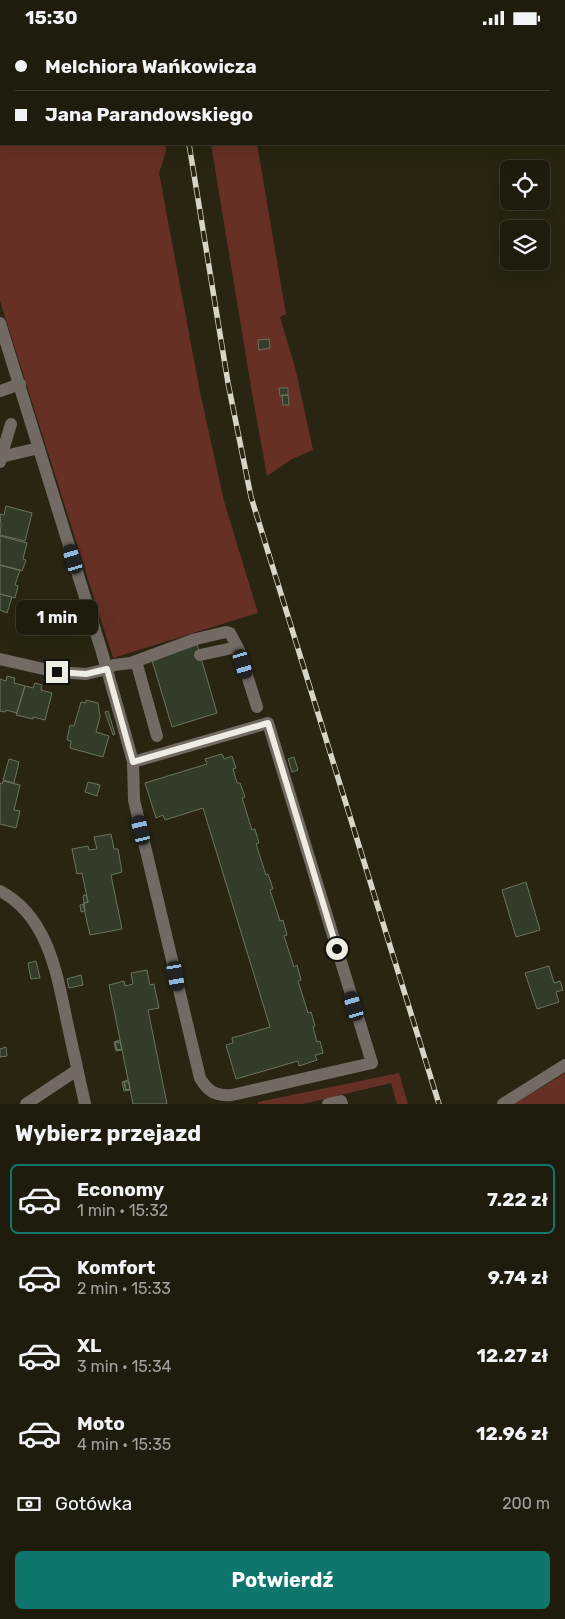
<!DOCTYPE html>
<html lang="pl">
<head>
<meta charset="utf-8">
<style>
  body { margin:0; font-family:Rubik,sans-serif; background:#2c291c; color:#f1f3f6; height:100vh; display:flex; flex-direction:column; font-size:19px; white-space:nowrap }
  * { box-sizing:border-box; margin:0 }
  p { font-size:16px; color:#a1a19e }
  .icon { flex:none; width:28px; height:28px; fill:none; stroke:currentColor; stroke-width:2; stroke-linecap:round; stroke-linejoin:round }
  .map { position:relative; height:1069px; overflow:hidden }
  .sheet { display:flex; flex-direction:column; background:#1f1c0e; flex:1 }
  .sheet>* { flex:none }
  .hud { position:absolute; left:0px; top:0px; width:565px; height:110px; box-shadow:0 5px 20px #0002,0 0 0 1px #3c3a2e; display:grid; align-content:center; height:110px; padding:0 15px; background:#1f1c0e }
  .controls { position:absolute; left:500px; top:125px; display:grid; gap:10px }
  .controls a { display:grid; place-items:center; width:50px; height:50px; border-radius:8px; background:#1f1c0e; box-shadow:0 5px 20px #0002,0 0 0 1px #3c3a2e; font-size:25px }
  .end { position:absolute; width:22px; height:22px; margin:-11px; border:6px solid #efede1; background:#111; box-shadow:0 0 0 2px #111 }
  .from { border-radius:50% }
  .bubble { position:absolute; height:35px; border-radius:8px; background:#1f1c0e; box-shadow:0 5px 20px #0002,0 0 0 1px #3c3a2e; font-size:16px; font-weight:700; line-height:35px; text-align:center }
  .car { position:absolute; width:15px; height:30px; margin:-15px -8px; border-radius:6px; box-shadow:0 0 4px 1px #0007; background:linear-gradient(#222 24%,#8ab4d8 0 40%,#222 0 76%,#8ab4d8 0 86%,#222 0) }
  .hud b { display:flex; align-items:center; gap:18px; height:48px; font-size:19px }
  .hud b+b { border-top:1px solid #3c3a2e }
  .hud i { width:12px; height:12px; background:#f1f3f6 }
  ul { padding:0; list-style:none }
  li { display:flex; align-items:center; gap:15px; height:70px; margin:0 10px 8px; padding:0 5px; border:2px solid transparent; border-radius:8px }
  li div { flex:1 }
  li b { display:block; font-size:19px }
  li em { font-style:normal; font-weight:700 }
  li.active { border-color:#0f766e }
  li>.icon { width:45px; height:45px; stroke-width:1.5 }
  h2 { padding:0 15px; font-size:22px; line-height:60px }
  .pay { display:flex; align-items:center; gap:12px; height:55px; padding:0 15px; font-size:19px }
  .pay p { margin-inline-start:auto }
  .primary-button { display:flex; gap:10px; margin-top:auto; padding:10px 15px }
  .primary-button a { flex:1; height:58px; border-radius:8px; background:#0f766e; color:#fff; font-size:20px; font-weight:700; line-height:58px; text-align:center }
  .status { display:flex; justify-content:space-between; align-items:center; height:35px; padding:0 25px; background:#1f1c0e; direction:ltr }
  .status svg { height:14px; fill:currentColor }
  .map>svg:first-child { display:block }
  .green { fill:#663024 }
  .building { fill:#333b29; stroke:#6b7460 }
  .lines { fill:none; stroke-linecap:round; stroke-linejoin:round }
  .minor { stroke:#726a63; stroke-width:12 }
  .rail-casing { stroke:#d7d5c8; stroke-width:5.5 }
  .rail { stroke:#292512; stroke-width:4; stroke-dasharray:11; stroke-linecap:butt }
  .route { stroke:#efede1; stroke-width:6 }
</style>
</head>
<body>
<div class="status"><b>15:30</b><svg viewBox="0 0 49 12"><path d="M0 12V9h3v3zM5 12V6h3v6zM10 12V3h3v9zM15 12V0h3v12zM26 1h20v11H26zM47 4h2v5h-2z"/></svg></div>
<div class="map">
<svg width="565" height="1069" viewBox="0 0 565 1069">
  <rect width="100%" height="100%" fill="#292512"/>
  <!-- green -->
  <path class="green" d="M0,0H145V1H1V109H165L166,116L159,138L200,357L224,466L258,578L113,623L0,266Z
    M211,109H257L286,279L280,282L295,332L313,415L292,424L267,441L252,358Z
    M399,1038L408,1069H397L391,1048L303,1069H258V1067Z
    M565,1038V1069H514Z"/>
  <!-- building -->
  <path class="building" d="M269,304L270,313L259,315L258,305Z
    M279,353H288V360L280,361Z
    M282,360H288L289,370H283Z
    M6,471L32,478L25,506L0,500L1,490L0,479L4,480Z
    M0,501L27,508L23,524L26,525L22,536L0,530Z
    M0,530L20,535L15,550L18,551L15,563L0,559Z
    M0,559L12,562L7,578L0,575Z
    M197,609L217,678L172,692L151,622Z
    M7,641L15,643L14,648L25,651L17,678L6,675L5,677L0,676V644L6,646Z
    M35,648L42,650L41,655L52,658L45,685L33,682V684L16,680L25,651L33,653Z
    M86,665L98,668L100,682L96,697L109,701L103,722L70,713L71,706L67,705L70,690L74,691L81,667L86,668Z
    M108,676L115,699L113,700L105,677Z
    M222,719L224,724L232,721L236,733L233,734L237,748H240L245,762L242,763L252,795L255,794L259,808L256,809L266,840L268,839L273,854L270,855L280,886L283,885L287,900L284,901L294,932L297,930L301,945L298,946L308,978L311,977L315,991L313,992L317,1007L320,1006L323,1018L315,1020L317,1025L299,1031L298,1026L236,1044L226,1010L233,1008L232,1003L270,992L203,773L165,785L163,780L156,783L145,748L207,729L205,724Z
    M294,722L298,735L292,737L288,724Z
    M9,724L19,727L14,748L3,745Z
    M3,746L20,750L14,775L20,776L16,793L0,789V748L2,749Z
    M88,747L100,750L97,761L85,757Z
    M111,799L114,814H118L122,837L111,840L122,894L90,900L83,869L88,867L82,838L77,839L72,814L88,811L89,815L97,814L94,802Z
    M526,847L540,895L516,902L502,855Z
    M84,860H86L88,867L84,868L83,862Z
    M84,869L85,876L81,877L80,870Z
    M36,926L40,943L31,944L28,928Z
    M549,931L554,948L560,946L563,955L556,957L559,967L537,974L525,938Z
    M147,935L150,950L154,949L159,973L148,975L167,1069H133L109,950L124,946L125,951L133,949L131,938Z
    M81,940L83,950L69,953L67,944Z
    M120,1005L115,1008L117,1015H122L116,1016L114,1007Z
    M120,1007L122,1014L117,1015L115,1008Z
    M6,1012L7,1021L0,1022V1014Z
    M128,1045L124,1047L126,1055H130L124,1056L122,1047Z
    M124,1047H129L130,1054L126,1055Z"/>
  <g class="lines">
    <!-- minor -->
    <path class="minor" d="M0,288L101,614L125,698L133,727L134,765L200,1043C208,1057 216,1061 232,1060L372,1028L268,688L133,727
      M0,356L20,349
      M1,422L11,389
      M0,427L1,422L39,413
      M200,620L237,612
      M0,624L57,637L86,639L107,634L114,630L131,628L196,604L226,597L230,598L239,615L257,672
      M136,626L157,701
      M0,856C48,881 57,939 67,987C73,1014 79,1042 85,1069
      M26,1069L77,1035
      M328,1069L341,1066L342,1069
      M503,1069L565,1030"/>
    <!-- rail casing -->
    <g class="rail-casing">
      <path id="rail" d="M171,0V1
        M189,109L228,348L251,462L439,1069"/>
    </g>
    <!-- rail -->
    <use href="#rail" class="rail"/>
  </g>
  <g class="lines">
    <!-- route -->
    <path class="route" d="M57,637L86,639L107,634L133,727L268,688L337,914"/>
  </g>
</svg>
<div class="controls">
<a><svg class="icon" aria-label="locate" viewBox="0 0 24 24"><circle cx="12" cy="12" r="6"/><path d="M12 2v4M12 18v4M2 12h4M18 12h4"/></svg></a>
<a><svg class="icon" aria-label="layers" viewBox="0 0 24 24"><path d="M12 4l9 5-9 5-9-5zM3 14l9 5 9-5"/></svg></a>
</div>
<i class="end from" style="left:337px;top:914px"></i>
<i class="end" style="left:57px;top:637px"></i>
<div class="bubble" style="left:16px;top:565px;width:82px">1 min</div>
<i class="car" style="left:73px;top:524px;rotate:343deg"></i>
<i class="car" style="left:243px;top:629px;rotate:163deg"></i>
<i class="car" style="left:141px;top:795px;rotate:347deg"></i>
<i class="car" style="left:176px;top:941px;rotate:170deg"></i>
<i class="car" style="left:354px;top:971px;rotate:343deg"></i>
<div class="hud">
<b><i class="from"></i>Melchiora Wańkowicza</b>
<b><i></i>Jana Parandowskiego</b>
</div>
</div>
<section class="sheet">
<h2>Wybierz przejazd</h2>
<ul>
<li class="active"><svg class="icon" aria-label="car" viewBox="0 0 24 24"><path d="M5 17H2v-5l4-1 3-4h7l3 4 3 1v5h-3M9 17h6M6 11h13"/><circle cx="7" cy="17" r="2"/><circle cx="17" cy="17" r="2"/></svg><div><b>Economy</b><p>1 min · 15:32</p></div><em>7.22 zł</em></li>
<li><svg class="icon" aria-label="car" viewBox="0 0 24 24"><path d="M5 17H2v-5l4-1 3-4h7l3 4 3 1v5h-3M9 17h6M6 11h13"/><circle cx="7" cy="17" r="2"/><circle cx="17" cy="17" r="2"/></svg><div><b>Komfort</b><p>2 min · 15:33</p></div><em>9.74 zł</em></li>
<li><svg class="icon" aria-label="car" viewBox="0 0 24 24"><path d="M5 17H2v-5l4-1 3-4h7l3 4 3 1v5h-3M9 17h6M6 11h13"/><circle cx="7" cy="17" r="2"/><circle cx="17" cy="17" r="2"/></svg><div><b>XL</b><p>3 min · 15:34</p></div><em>12.27 zł</em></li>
<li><svg class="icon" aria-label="car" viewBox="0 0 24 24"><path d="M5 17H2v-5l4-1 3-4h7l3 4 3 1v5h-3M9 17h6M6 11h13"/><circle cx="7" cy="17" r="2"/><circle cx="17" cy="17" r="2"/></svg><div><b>Moto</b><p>4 min · 15:35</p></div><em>12.96 zł</em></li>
</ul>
<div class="pay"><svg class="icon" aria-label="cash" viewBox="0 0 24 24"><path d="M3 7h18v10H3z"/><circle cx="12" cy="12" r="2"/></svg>Gotówka<p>200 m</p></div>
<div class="primary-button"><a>Potwierdź</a></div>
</section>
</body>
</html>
